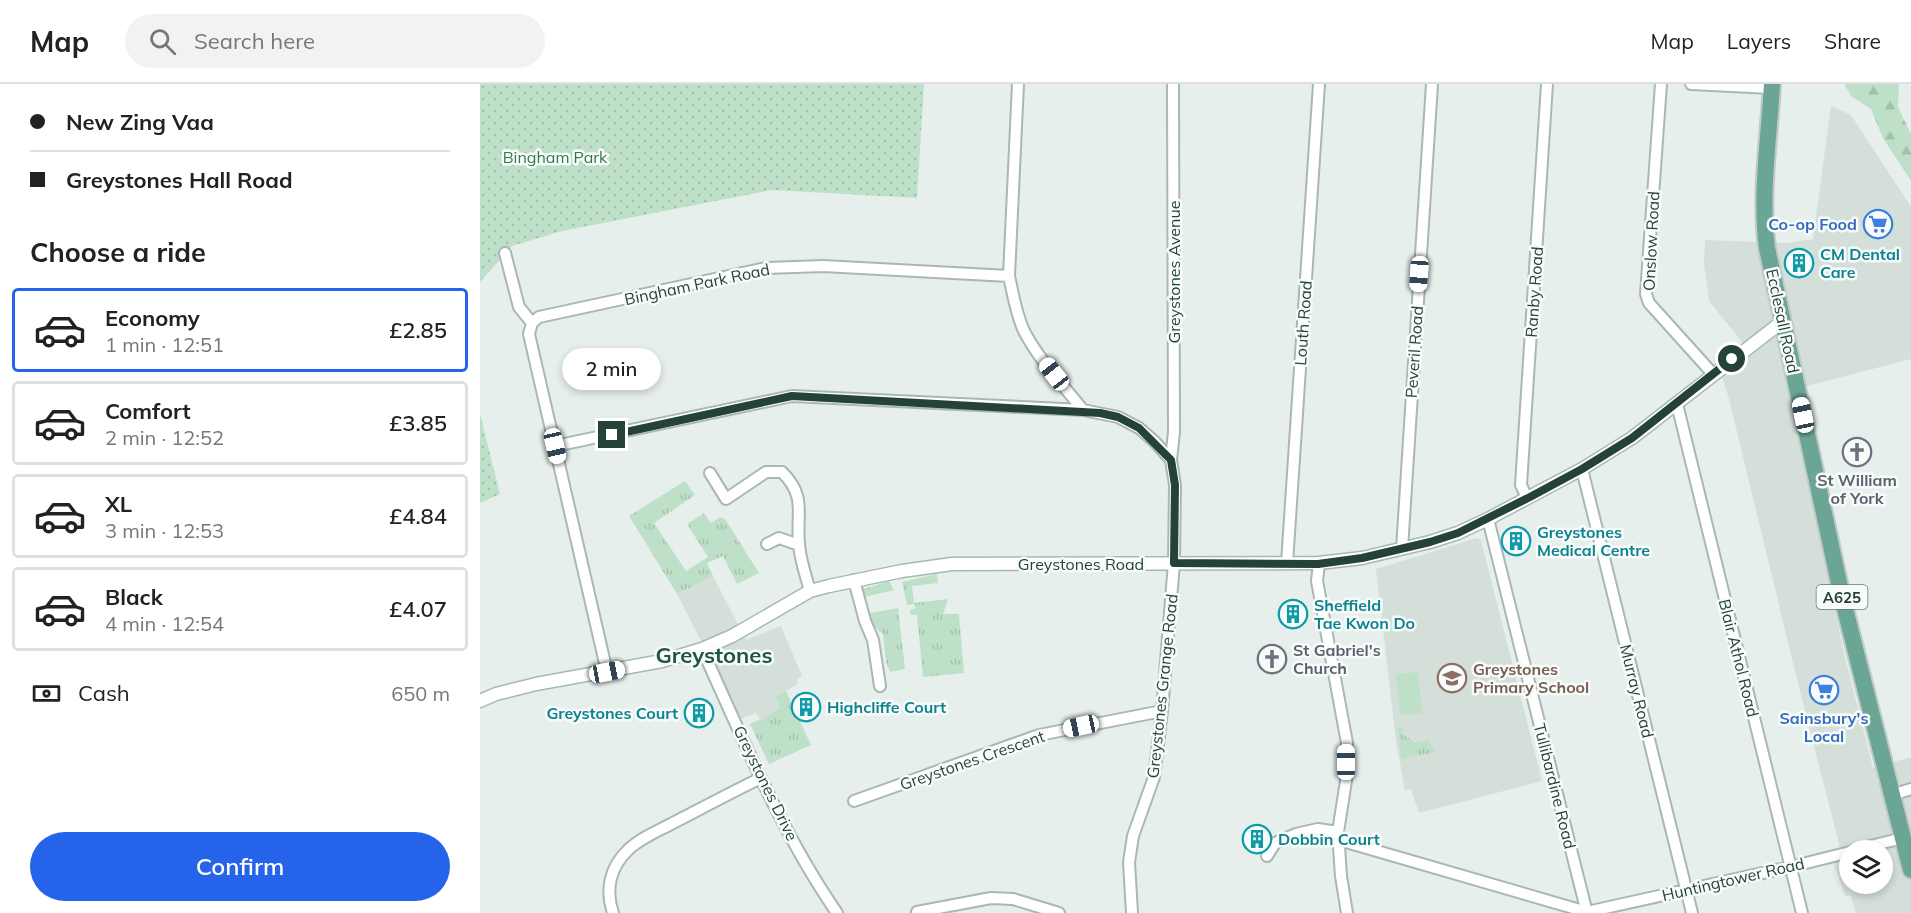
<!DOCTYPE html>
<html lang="en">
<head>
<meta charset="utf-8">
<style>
  body { margin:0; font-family:Mulish,sans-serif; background:#f2f2f2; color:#222; height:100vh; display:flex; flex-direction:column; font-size:22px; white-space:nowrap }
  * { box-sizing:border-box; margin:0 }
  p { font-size:20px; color:#767676 }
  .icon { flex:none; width:33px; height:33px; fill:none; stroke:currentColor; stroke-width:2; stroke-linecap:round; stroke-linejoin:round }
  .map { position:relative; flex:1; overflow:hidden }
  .details { display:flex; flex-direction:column; background:#fff; width:480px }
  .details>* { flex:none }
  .guide { display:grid; align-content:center; height:132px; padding:0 30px; background:#fff }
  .fabs { position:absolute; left:1359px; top:756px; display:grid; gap:12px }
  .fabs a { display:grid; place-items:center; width:54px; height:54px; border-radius:50%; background:#fff; box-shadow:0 3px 9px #0003; font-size:30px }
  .end { position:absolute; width:27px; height:27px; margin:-14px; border:8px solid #24423a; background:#fff; box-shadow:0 0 0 3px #fff }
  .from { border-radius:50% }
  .bubble { position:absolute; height:42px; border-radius:21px; background:#fff; box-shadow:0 3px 9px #0003; font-size:20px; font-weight:600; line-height:42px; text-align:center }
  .car { position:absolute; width:18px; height:36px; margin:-18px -9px; border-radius:8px; box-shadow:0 0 4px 2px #0007; background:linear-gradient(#fff 24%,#345 0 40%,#fff 0 76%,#345 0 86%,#fff 0) }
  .guide b { display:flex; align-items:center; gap:21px; height:57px; font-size:22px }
  .guide b+b { border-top:2px solid #e0e0e0 }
  .guide i { width:15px; height:15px; background:#222 }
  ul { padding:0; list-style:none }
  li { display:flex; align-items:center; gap:18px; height:84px; margin:0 12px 9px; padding:0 18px; border:3px solid #e0e0e0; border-radius:6px }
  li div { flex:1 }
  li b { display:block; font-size:22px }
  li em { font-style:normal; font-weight:600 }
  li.selected { border-color:#2563eb }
  li>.icon { width:54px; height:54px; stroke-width:1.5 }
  h2 { padding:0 30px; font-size:27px; line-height:72px }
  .pay { display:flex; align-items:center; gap:15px; height:66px; padding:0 30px; font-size:22px }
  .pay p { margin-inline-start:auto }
  .button { display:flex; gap:12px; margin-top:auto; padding:12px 30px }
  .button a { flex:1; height:69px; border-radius:36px; background:#2563eb; color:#fff; font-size:24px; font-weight:600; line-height:69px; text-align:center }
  header { display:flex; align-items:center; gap:36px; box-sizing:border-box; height:84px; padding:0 30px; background:#fff; border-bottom:2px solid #e0e0e0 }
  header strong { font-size:28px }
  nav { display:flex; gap:33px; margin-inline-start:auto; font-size:21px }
  .search { width:420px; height:54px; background:#f2f2f2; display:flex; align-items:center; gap:15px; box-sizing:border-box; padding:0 21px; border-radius:33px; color:#767676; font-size:22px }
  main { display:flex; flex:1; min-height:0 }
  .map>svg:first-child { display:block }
  .built { fill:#d4dfda; fill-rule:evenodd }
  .grass { fill:url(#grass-tufts) }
  .forest { fill:url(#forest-firs) }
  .park { fill:url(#park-dots) }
  .garden { fill:#bfe0c8 }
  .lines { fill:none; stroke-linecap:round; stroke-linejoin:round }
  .minor-casing { stroke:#a8b8b2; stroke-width:14 }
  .tertiary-casing { stroke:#a8b8b2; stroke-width:15 }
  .primary-casing { stroke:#c2cac8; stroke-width:20 }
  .minor { stroke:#fff; stroke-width:10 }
  .tertiary { stroke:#fff; stroke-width:12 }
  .primary { stroke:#6aa596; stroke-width:16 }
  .route { stroke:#24423a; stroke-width:8 }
  .labels { text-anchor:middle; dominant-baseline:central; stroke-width:5; stroke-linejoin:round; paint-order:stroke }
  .shield { fill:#f7fbf9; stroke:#637a73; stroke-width:1.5 }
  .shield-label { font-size:15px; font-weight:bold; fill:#24423a }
  .park-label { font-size:16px; fill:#2d7a4b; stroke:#f7fbf9 }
  .shop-label { font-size:16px; font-weight:bold; fill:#366cbe; stroke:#f7fbf9; text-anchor:end }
  .street-label { font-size:16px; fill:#24423a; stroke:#f7fbf9 }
  .culture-label { font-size:16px; font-weight:bold; fill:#0d838f; stroke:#f7fbf9; text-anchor:start }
  .worship-label { font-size:16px; font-weight:bold; fill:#5b616d; stroke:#f7fbf9 }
  .education-label { font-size:16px; font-weight:bold; fill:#785e54; stroke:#f7fbf9; text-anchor:start }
  .district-label { font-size:22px; font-weight:bold; fill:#1f5548; stroke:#f7fbf9 }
</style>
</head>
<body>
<header>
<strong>Map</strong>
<div class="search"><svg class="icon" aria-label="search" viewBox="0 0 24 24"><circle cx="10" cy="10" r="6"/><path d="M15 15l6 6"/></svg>Search here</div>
<nav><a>Map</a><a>Layers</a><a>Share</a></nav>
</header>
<main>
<section class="details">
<div class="guide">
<b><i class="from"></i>New Zing Vaa</b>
<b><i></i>Greystones Hall Road</b>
</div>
<h2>Choose a ride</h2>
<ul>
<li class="selected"><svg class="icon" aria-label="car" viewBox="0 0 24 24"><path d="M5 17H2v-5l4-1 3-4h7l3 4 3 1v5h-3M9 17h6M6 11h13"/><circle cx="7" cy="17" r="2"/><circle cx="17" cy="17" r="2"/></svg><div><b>Economy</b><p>1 min · 12:51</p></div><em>£2.85</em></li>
<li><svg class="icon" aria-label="car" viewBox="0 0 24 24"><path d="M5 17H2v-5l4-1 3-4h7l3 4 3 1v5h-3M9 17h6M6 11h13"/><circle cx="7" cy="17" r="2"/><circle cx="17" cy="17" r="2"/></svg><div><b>Comfort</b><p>2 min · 12:52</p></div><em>£3.85</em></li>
<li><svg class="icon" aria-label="car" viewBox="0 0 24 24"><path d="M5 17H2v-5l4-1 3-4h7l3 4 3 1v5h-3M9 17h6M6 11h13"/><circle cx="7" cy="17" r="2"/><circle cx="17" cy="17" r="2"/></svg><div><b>XL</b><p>3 min · 12:53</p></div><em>£4.84</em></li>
<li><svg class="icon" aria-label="car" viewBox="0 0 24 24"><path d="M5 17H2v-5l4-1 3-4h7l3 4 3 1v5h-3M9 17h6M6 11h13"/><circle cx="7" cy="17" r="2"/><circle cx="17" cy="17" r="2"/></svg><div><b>Black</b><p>4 min · 12:54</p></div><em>£4.07</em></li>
</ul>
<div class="pay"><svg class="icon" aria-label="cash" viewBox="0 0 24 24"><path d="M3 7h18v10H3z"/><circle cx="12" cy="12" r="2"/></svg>Cash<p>650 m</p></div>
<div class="button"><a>Confirm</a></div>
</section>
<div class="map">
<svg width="1431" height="829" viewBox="0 0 1431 829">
  <defs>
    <pattern id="grass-tufts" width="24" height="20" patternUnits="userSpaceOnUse" patternTransform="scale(1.5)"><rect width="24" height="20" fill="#bfe0c8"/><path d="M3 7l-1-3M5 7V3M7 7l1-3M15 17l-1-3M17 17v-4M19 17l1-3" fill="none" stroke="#a4c1ad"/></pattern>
    <pattern id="forest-firs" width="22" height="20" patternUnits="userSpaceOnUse" patternTransform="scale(1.5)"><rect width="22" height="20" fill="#bfe0c8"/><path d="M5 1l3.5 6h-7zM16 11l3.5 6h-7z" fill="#a4c1ad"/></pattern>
    <pattern id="park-dots" width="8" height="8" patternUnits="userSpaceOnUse" patternTransform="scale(1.5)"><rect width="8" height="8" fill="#bfe0c8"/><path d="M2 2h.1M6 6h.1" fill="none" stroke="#a4c1ad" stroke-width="1.8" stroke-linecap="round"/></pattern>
  </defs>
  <rect width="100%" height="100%" fill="#e6efeb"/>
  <!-- built -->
  <path class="built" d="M1351,22L1371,31L1431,123V275L1308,307L1364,569L1393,684L1431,673V829H1376L1371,812H1365L1352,774L1362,772L1314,583L1249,315L1241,289L1267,264L1229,217L1224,179L1225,156L1308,159L1333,155ZM1370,766H1402V800H1370Z
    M997,454L1001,456L1062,697L939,729L931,705L925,707L916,657L896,485Z
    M233,492L266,556L301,542L322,592L317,595L318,600L295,613L300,624L281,637L276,629L261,635L197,510Z"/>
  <!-- grass -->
  <path class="grass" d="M205,397L215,411L174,439L206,487L228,473L207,440L224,429L231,439L240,433L245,435L279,489L257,500L243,472L227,479L233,492L197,510L149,432Z
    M457,490L458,499L432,502L434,519L468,515L463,530H479L484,589L443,593L437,531H431L430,526L435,525L434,520L427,521L422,498Z
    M409,497L414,506L385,513L389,529L418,524L425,585L410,588L406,578L403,550L388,537L381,506Z
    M306,607L331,661L289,680L270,640L280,635L281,636L300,624L295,613Z
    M918,644H922L924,651L936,659L949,656L955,668L921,675Z"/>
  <!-- forest -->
  <path class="forest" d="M1364,0H1419L1418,23L1431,50V97L1403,54L1391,25L1371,12Z"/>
  <!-- park -->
  <path class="park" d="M0,0H444L437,114L292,106L82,147L32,162L0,198Z
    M0,330L20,410L0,419Z"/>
  <!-- garden -->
  <path class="garden" d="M938,588L942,629L920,631L916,590Z"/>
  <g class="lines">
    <!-- minor casing -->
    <g class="minor-casing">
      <path id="minor" d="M538,0L529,192C533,210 536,230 544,247C559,276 583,301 603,326L638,333L659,344L675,358L691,376L695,401L694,479L682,627L674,693L653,752L649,778L652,829
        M1181,0L1166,210L1169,219L1233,290
        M1211,0L1292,4
        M25,169L39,223L52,239L49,250L127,588
        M52,239L59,233L286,184L343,182L529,192
        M1197,320L1322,829
        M75,362L312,312L603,326
        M691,376L694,348L693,0
        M1102,385L1212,829
        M230,389L246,415L286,388H302C327,413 316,429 319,460C320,476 326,492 330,507
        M1047,414L1041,401L1067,0
        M1008,435L1107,829
        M287,460L299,454L319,461
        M922,465L952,0
        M807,479L839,0
        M839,479L837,497L867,659L866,697L858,748L861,792L867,829
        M374,496L385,537L393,556L400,602
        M222,565C263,655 301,748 357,829
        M1412,711L1431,705
        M374,717L559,651L682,627
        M859,756L1107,828L1310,783L1370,768
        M1374,766L1423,754
        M787,772L795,759L816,750L838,745L858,748
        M437,828L511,814L533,815L579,829
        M133,829C125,806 130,783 148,766C160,754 180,746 195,738C224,723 252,708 281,694"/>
    </g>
    <!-- tertiary casing -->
    <g class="tertiary-casing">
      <path id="tertiary" d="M0,617L16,610L56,600L182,577L222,565L252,552L330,507L349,502L422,487L472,480L839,479L882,474L950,458L978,449L1008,435L1102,385L1152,354L1303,237"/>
    </g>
    <!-- primary casing -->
    <g class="primary-casing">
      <path id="primary" d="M1292,0C1289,55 1280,110 1287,164L1362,513L1431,786"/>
    </g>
    <!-- minor -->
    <use href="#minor" class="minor"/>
    <!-- tertiary -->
    <use href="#tertiary" class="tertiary"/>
    <!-- primary -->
    <use href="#primary" class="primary"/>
  </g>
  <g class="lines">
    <!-- route -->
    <path class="route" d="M132,351L312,312L620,329L638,333L659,344L691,376L695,401L694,479L838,480L882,474L950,458L978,449L1050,413L1102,385L1152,354L1252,275"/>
  </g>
  <!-- icons -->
  <defs>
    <g id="supermarket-ring" transform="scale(1.5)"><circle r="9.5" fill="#f7fbf9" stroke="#3f7fe0" stroke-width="1.5"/><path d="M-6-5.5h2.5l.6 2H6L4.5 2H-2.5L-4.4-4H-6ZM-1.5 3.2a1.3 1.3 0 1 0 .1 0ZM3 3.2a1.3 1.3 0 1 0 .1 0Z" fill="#3f7fe0"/></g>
    <g id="building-ring" transform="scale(1.5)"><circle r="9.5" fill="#f7fbf9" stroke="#0f9aa8" stroke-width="1.5"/><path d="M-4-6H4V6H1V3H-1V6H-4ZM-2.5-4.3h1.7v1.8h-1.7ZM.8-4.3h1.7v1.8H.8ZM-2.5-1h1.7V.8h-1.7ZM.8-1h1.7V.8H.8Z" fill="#0f9aa8"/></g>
    <g id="church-ring" transform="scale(1.5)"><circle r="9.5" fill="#f7fbf9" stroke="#6b7280" stroke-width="1.5"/><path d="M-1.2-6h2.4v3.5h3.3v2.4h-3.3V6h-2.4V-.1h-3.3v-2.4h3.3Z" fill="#6b7280"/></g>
    <g id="school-ring" transform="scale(1.5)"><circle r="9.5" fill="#f7fbf9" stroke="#8d6e63" stroke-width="1.5"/><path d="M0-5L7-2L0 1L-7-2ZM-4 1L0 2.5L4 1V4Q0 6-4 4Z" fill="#8d6e63"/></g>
  </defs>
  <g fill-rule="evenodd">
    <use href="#supermarket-ring" x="1398" y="140"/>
    <use href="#building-ring" x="1319" y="179"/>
    <use href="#church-ring" x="1377" y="368"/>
    <use href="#building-ring" x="1036" y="457"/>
    <use href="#building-ring" x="813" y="530"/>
    <use href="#church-ring" x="792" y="575"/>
    <use href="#school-ring" x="972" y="594"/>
    <use href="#supermarket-ring" x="1344" y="606"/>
    <use href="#building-ring" x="326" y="623"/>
    <use href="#building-ring" x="219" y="629"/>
    <use href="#building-ring" x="777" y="755"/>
  </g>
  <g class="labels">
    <!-- shield labels -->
    <rect class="shield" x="1336.5" y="501" width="51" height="24" rx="4.5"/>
    <g class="shield-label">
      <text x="1362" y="513">A625</text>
    </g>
    <!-- park labels -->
    <g class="park-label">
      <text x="75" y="73">Bingham Park</text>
    </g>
    <!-- shop labels -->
    <g class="shop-label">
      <text x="1377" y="140">Co-op Food</text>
      <text x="1344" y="634" text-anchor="middle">Sainsbury's<tspan x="1344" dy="18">Local</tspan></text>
    </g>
    <!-- street labels -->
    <g class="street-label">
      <text transform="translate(1171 157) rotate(-87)">Onslow Road</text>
      <text transform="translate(694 188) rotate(-90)">Greystones Avenue</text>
      <text transform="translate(217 200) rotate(-12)">Bingham Park Road</text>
      <text transform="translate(1054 208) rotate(-86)">Ranby Road</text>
      <text transform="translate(1303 237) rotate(78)">Ecclesall Road</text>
      <text transform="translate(823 239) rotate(-86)">Louth Road</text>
      <text transform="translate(934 268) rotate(-86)">Peveril Road</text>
      <text x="601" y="480">Greystones Road</text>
      <text transform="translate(1259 574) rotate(76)">Blair Athol Road</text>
      <text transform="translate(682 602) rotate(-84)">Greystones Grange Road</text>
      <text transform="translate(1157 607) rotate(76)">Murray Road</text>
      <text transform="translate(492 676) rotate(-19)">Greystones Crescent</text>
      <text transform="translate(286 699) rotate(64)">Greystones Drive</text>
      <text transform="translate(1075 702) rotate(76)">Tullibardine Road</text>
      <text transform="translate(1253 795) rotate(-13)">Huntingtower Road</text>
    </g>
    <!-- culture labels -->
    <g class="culture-label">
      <text x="1340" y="170">CM Dental<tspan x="1340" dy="18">Care</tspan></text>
      <text x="1057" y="448">Greystones<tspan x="1057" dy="18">Medical Centre</tspan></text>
      <text x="834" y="521">Sheffield<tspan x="834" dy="18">Tae Kwon Do</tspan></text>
      <text x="347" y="623">Highcliffe Court</text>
      <text x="198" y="629" text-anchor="end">Greystones Court</text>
      <text x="798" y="755">Dobbin Court</text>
    </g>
    <!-- worship labels -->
    <g class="worship-label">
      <text x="1377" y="396">St William<tspan x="1377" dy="18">of York</tspan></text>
      <text x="813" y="566" text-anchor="start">St Gabriel's<tspan x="813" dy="18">Church</tspan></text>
    </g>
    <!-- education labels -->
    <g class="education-label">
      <text x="993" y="585">Greystones<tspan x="993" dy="18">Primary School</tspan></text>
    </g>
    <!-- district labels -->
    <g class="district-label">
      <text x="234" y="571">Greystones</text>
    </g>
  </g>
</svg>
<div class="fabs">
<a><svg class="icon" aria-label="layers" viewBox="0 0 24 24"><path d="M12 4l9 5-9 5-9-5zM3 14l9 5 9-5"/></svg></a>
</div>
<i class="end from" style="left:1252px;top:275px"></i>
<i class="end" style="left:132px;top:351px"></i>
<div class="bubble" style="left:82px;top:264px;width:99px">2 min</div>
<i class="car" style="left:939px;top:190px;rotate:184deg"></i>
<i class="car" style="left:574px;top:290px;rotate:322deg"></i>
<i class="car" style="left:1323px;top:331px;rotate:348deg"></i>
<i class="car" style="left:75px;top:362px;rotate:167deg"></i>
<i class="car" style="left:127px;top:588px;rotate:79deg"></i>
<i class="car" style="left:601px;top:642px;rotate:258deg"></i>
<i class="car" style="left:866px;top:678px;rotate:0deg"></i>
</div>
</main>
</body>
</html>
